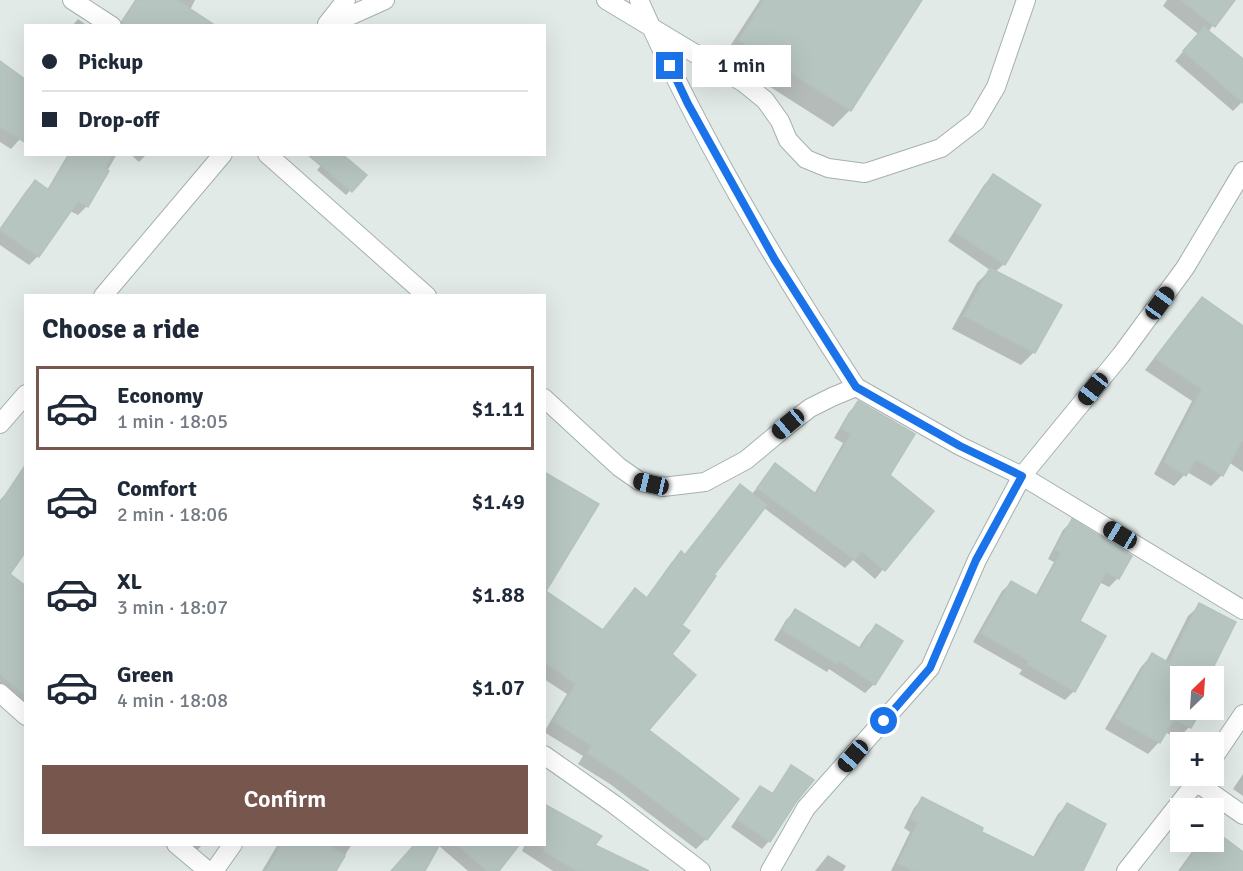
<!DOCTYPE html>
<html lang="en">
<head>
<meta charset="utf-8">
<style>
  body { margin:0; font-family:Signika,sans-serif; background:#f2f2f3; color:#1f2937; height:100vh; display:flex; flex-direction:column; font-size:22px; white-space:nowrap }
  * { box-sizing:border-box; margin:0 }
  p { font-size:20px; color:#747a83 }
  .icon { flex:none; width:33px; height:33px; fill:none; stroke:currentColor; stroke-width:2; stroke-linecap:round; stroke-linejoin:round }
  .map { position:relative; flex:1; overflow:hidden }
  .drawer { position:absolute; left:24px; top:294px; width:522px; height:552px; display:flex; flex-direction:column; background:#fff; border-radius:0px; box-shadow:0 6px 24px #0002 }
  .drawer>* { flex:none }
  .banner { position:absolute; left:24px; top:24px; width:522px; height:132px; border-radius:0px; box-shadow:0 6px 24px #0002; display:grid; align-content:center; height:132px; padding:0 18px; background:#fff }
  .needle { width:39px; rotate:25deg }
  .buttons { position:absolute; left:1170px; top:666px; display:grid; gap:12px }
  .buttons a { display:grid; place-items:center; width:54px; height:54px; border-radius:0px; background:#fff; box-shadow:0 6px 24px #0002; font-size:30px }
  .end { position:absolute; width:27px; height:27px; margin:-14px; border:8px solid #1a73e8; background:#fff; box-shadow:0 0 0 3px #fff }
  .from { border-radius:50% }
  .bubble { position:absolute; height:42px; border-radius:0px; background:#fff; box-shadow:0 6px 24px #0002; font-size:20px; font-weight:600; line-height:42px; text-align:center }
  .car { position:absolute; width:18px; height:36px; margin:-18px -9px; border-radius:8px; box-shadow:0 0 4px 2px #0007; background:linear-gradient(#222 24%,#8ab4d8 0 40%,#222 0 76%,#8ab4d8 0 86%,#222 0) }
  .banner b { display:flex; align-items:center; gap:21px; height:57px; font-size:22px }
  .banner b+b { border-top:2px solid #e0e1e3 }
  .banner i { width:15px; height:15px; background:#1f2937 }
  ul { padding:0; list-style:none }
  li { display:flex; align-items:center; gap:18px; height:84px; margin:0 12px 9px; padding:0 6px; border:3px solid transparent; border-radius:0px }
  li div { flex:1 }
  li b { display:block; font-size:22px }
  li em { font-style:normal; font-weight:600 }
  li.selected { border-color:#77574d }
  li>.icon { width:54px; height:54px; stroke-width:1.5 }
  h2 { padding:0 18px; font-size:27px; line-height:72px }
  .primary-button { display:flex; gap:12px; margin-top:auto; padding:12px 18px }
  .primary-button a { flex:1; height:69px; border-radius:0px; background:#77574d; color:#fff; font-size:24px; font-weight:600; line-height:69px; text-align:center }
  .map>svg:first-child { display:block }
  .shadow { fill:#0003 }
  .building { fill:#b7c5c0; stroke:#b5c3be; stroke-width:1.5 }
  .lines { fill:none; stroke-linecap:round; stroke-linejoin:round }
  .minor-casing { stroke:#a5b1ae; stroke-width:20 }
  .minor { stroke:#fff; stroke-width:18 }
  .route { stroke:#1a73e8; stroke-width:8 }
</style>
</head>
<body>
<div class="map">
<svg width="1243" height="871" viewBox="0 0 1243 871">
  <rect width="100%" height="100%" fill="#e2eae7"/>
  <!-- shadow -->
  <path class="shadow" d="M135,0H195L190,10L199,25L118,26Z
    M760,0H920L850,110L833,127L723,57Z
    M1167,0H1233L1208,32L1243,61V101L1233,111L1175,61L1198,34L1163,6Z
    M78,19L88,26H72Z
    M0,63L26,132L11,149L0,142Z
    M68,154H117L87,206L78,215L70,211L38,256L29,265L0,245V228L26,191L35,182L47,190Z
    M130,154H147L139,162Z
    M331,154L365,175L346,195L317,170Z
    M993,176L1039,205L1004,264L995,272L1034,352L1021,365L952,329L977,283L990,270L948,241L984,185Z
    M1202,299L1243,329V472L1230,463L1222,475L1211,486L1187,472L1174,486L1154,474L1192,401L1145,370L1191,310Z
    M858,403L888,476L932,511L875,579L853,560L845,568L764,508L712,575L679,625L647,731L706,839L696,849L610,784L578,764L583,756L544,732L567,694L544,679V592L601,631L635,590L646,598L671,563L681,553L684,555L740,486L751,495L776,465L814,494L843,443L834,438L849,412Z
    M12,487L8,575L26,588V708L0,699V500Z
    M1072,521L1118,578L1109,587L1099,582L1078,621L1074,691L1065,700L1019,674L1022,670L973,642L1002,591L1011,583L1035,597L1054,562L1048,559L1063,530Z
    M1200,605L1234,623L1207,676H1180V710H1200L1189,727L1178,739L1165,732L1159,742L1148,754L1105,729L1141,667L1152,655L1165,662L1188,616Z
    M795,611L858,649L867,635L876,626L874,684L865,693L829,669L827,672L774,640L786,620Z
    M791,767L795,801L769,841L762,849L731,827L753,795L760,787L771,795L784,775Z
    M1243,774V796L1233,789Z
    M922,799L980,833L1032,859L1058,814L1067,805L1081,871H891L910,832L904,828L914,808Z
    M1214,832L1243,854V871H1178L1199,842H1214Z
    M162,844H203L188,860Z
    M278,844H352L335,871H262Z
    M416,844H494L497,871H468L438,845L423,871H392Z
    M525,844H544L645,871H553L522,851Z
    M828,855L846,866L843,871H815Z"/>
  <!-- building -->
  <path class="building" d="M137,0H177L216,26H123L122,22Z
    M764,0H922L851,111L739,40Z
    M1181,0H1235L1215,27Z
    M1204,27L1243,59V103L1183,51Z
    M0,61L26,80V143L0,127Z
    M70,154H113L105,168L109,171L88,207L78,201L39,257L0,230L35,180L49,190Z
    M307,154H342L367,175L352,192Z
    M993,174L1041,205L1005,265L955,232Z
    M990,268L1062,305L1035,353L964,316Z
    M1202,297L1243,326V439L1223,476L1196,459L1186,476L1164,462L1202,389L1155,358Z
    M858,401L915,434L890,475L934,511L885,571L861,551L855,560L757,488L775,463L816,494L851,434L841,428Z
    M26,464V551L10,574L26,586V696L0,674V503Z
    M544,472L599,504L546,591L603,630L635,588L647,598L681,551L685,555L740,484L767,505L714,575L716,576L682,625L690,631L672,654L696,675L649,730L739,799L707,840L621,775L587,753L592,746L553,721L576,684L544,662Z
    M1072,519L1132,556L1119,579L1106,572L1080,621L1106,636L1075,692L1027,664L1029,661L981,633L1011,581L1038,596L1061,553L1055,550Z
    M1199,603L1236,622L1209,676H1180V710H1201L1191,728L1174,719L1160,743L1115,718L1152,653L1169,663Z
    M795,609L861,649L876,624L903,641L875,685L839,661L837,664L782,630Z
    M791,765L814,780L796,802L770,842L737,819L760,786L773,794Z
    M922,797L983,828L982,832L1035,858L1067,803L1106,824L1083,871H913L898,863L918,823L911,819Z
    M544,804L602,836L595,845L649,871H577L544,851Z
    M1214,830L1243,852V871H1181L1201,842H1214Z
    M282,844H327L345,856L336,871H266Z
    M415,844H440L425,871H391Z
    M456,844H520L499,871H487Z"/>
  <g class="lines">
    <!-- minor casing -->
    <g class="minor-casing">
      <path id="minor" d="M72,0L112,26
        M606,0L744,83L765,100L780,121L788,140L806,159L828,168L865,173L941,148L976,121L996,87L1026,0
        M639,0C699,136 775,263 856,387
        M327,24L346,0
        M327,26L385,0
        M267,154L427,296
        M103,296L223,154
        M544,398L619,467L639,481L663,487L705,482L746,460L788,425L810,408L832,397L856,387L960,446L1022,476L1243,610
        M0,424L26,394
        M0,693L26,716
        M544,755L615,805L701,871
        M1214,757L1243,714
        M1196,782L1243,815
        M176,844L208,871
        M214,871L233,844
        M770,871L806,808L930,668L977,560L1022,476L1121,355L1185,268L1243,171
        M1126,871L1201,776"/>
    </g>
    <!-- minor -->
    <use href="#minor" class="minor"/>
  </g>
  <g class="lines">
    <!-- route -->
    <path class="route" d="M670,66L688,104L775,260L856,387L960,446L1022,476L976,560L930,668L884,721"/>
  </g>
</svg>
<div class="buttons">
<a><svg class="needle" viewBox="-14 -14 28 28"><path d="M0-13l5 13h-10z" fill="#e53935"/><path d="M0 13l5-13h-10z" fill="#747a83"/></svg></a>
<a>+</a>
<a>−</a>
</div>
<i class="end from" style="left:884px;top:721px"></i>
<i class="end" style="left:670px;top:66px"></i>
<div class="bubble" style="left:692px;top:45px;width:99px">1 min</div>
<i class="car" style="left:1160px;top:303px;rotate:36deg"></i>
<i class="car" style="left:1093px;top:389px;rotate:219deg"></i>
<i class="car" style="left:788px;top:424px;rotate:230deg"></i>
<i class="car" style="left:651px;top:484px;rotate:283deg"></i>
<i class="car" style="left:1120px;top:535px;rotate:301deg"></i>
<i class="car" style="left:853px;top:756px;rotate:221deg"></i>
<div class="banner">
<b><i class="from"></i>Pickup</b>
<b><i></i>Drop-off</b>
</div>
<section class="drawer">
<h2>Choose a ride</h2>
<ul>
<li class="selected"><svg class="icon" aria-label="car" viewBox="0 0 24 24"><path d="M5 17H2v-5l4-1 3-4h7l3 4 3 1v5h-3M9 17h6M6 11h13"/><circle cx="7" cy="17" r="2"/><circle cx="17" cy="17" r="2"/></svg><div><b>Economy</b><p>1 min · 18:05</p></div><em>$1.11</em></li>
<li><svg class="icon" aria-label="car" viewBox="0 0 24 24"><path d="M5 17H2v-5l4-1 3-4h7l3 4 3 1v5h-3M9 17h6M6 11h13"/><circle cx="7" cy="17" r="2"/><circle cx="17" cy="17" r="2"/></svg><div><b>Comfort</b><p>2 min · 18:06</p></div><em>$1.49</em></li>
<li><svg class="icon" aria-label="car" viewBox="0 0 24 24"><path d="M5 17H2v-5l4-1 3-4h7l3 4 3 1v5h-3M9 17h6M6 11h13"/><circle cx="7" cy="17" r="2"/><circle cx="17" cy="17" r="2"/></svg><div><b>XL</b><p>3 min · 18:07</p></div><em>$1.88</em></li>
<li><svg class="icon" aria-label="car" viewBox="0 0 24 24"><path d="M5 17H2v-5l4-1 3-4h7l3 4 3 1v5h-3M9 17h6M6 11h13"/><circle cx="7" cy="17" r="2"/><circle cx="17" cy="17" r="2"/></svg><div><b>Green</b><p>4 min · 18:08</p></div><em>$1.07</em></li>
</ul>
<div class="primary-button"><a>Confirm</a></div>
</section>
</div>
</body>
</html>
